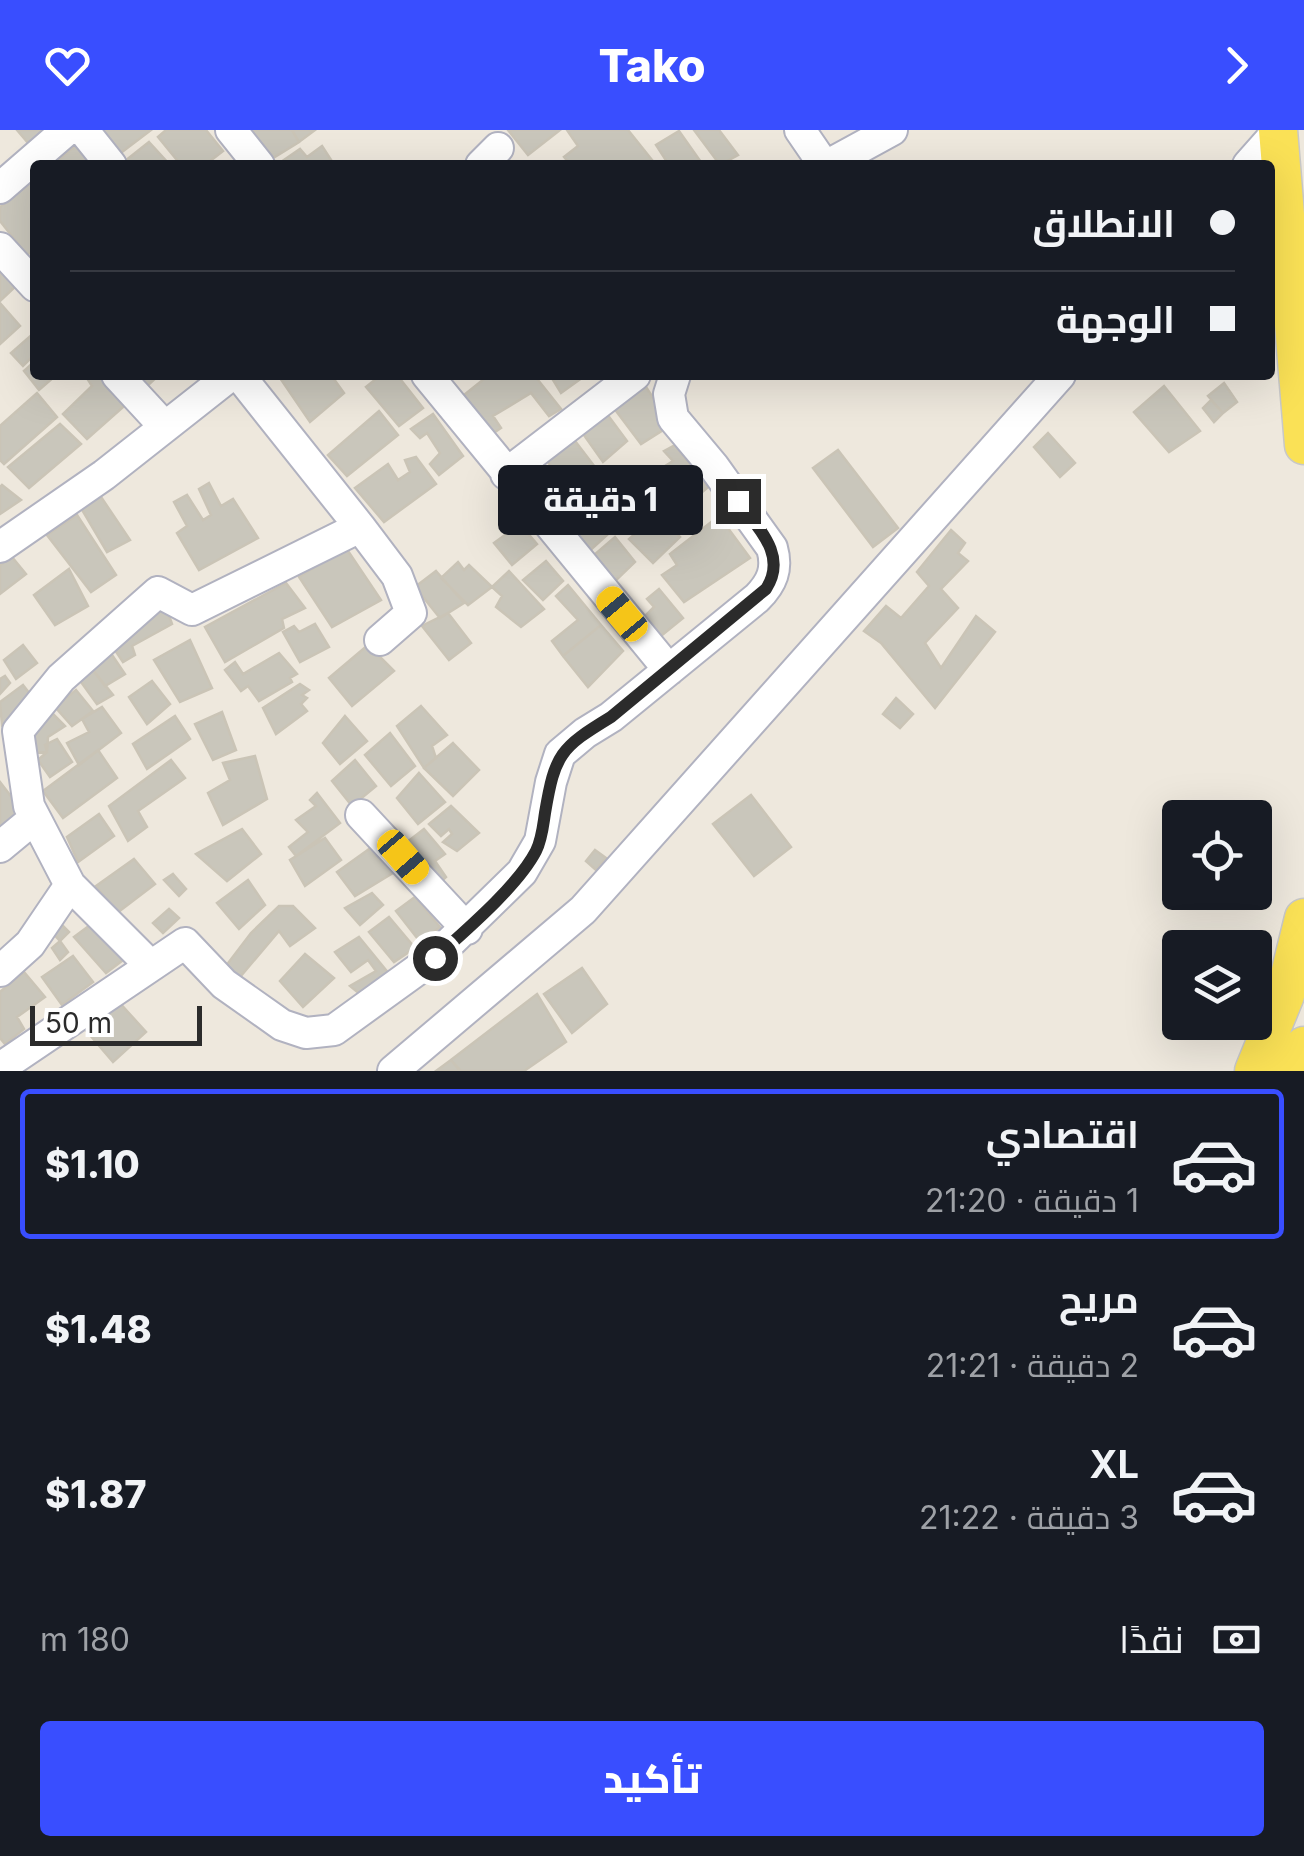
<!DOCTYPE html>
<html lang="ar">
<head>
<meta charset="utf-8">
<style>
  body { margin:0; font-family:Inter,Cairo,sans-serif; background:#20242c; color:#f1f3f6; direction:rtl; height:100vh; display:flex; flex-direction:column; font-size:38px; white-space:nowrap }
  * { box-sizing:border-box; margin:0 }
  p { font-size:32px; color:#9ea1a6 }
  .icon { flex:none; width:55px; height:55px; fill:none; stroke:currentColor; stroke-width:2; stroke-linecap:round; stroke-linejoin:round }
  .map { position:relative; height:941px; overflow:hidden; direction:ltr }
  .side { display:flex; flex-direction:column; background:#171b24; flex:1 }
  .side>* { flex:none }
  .hud { position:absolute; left:30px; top:30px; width:1245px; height:220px; border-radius:10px; box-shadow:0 10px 40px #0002; direction:rtl; display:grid; align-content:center; height:220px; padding:0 40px; background:#171b24 }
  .fabs { position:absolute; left:1162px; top:670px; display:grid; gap:20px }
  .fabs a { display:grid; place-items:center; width:110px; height:110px; border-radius:10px; background:#171b24; box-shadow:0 10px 40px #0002; font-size:50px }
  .scale { position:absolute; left:30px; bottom:25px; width:172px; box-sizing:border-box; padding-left:10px; border:5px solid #2b2b2b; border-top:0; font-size:28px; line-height:35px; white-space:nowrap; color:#2b2b2b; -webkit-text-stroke:8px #fff; paint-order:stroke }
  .end { position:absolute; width:45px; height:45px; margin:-22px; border:12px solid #2b2b2b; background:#fff; box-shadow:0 0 0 5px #fff }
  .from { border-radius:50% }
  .bubble { position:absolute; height:70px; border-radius:10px; background:#171b24; box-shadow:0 10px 40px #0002; font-size:32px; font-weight:800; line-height:70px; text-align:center; direction:rtl }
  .car { position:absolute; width:30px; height:60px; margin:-30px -15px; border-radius:12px; box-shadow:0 0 8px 2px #0007; background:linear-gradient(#f5c518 24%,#345 0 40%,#f5c518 0 76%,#345 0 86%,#f5c518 0) }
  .hud b { display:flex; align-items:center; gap:35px; height:95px; font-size:38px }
  .hud b+b { border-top:2px solid #363941 }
  .hud i { width:25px; height:25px; background:#f1f3f6 }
  ul { padding:18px 0 0; list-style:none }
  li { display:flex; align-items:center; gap:30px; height:150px; margin:0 20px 15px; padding:0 20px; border:5px solid transparent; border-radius:10px }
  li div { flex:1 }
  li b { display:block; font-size:38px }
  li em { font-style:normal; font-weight:800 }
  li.selected { border-color:#394eff }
  li>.icon { width:90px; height:90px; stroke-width:1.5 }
  .pay { display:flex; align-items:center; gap:25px; height:110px; padding:0 40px; font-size:38px }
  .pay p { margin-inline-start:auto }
  .action { display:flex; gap:20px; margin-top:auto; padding:20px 40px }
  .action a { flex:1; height:115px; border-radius:10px; background:#394eff; color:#fff; font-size:40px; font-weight:800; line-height:115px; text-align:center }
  header { display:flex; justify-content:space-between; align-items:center; height:130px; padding:0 40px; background:#394eff; color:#fff; font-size:45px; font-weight:800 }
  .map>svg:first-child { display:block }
  .building { fill:#c9c6bb; stroke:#cac4b6; stroke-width:2.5 }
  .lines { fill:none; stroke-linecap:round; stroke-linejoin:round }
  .minor-casing { stroke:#b1b2c0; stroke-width:34 }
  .major-casing { stroke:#c8c8c8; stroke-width:41 }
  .minor { stroke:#fff; stroke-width:30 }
  .major { stroke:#fae156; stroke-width:38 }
  .route { stroke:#2b2b2b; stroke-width:12 }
</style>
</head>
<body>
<header><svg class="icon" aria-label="forward" viewBox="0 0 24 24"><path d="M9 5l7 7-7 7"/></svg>Tako<svg class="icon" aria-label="heart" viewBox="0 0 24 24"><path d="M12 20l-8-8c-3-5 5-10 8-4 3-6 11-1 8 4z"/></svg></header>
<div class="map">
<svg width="1304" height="941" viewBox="0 0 1304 941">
  <rect width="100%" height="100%" fill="#eee8dd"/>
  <!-- building -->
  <path class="building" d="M17,0H56L34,20Z
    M97,0H151L118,25Z
    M166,0H206L223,21L205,35H181L158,7Z
    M255,0H292L299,12L273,28L252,3Z
    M292,0H315L299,12Z
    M508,0H560L528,25Z
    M567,0H628L656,35H571L564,27L578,16Z
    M694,0H719L738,25L720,35Z
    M679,1L703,35H669L656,15Z
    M149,12L170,35H128L125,31Z
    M78,13L92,28L84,33L86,35H53Z
    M322,16L333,33L330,35L278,34L300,19L307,27Z
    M34,50L35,119L27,125L0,91V77Z
    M0,139L18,154L0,171Z
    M0,173L20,196L0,214Z
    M35,202V224L23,236L11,223Z
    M35,231V245L54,247L39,260L24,241Z
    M85,245H105L131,270L87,309L63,284L92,256Z
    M134,245H159L145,258Z
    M278,245H331L344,263L310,292Z
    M381,245H397L423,278L399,296L366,257Z
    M489,245H534L561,279L549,286L531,263L493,286L501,298L482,311L454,273Z
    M550,245H586L561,263Z
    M1224,253L1237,272L1223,283L1208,266Z
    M644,254L671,295L641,314L610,273Z
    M1164,256L1200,301L1169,322L1134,282Z
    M37,263L57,287L4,334L0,330V296Z
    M1211,270L1223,283L1214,292L1203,278Z
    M604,280L627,311L603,332L579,298Z
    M379,281L398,305L347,346L328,325Z
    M433,284L463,326L439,345L430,334L440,323L427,303L420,308L411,299Z
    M60,294L81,314L29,358L8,337Z
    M1048,303L1075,333L1060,347L1034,317Z
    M572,307L598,341L572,363L544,327Z
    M675,315L708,357L685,377L654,343L673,331L664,321Z
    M838,320L898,398L873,417L813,338Z
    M416,327L436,354L384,392L355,358L388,334L398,350L410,342L405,330Z
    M538,334L572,374L552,392L518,348Z
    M635,344L656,377L626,403L598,371Z
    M209,353L221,376L233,369L258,408L199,440L177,403L187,396L174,372L187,365L203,390L211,385L199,359Z
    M2,355L21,370L0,384V357Z
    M99,364L130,410L107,422L81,378Z
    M590,379L608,404L584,426L563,400Z
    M658,384L680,407L653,433L629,409Z
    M77,385L116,445L91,462L47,405Z
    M719,386L750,428L684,472L662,445L677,435L670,424Z
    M520,394L537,414L512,435L494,413Z
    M951,400L965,413L958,423L968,431L941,459L958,478L925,513L941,538L976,486L995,502L935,578L881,513L864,501L886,476L901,488L929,456L917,442Z
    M615,407L635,432L610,456L587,431Z
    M346,418L381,470L332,497L299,447Z
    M12,427L26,444L0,464V435Z
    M546,431L563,451L543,470L523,450Z
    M458,432L464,440L469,435L492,457L468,475L441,448Z
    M69,439L88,476L55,495L34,465Z
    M436,441L464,473L440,488L415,457Z
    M509,441L544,479L521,497L496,477L502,466L492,457Z
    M286,453L305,478L282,489L284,498L225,532L205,497Z
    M568,455L601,495L563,526L552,511L578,490L556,466Z
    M659,459L683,488L656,510L640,491L654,477L647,469Z
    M166,477L172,494L132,516L135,525L123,532L111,514Z
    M448,483L471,513L449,530L422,496Z
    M315,494L329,517L300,532L283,502L294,496L299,502Z
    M601,495L623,521L588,557L563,526Z
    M190,510L212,558L180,572L154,530Z
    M23,515L37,533L16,549L4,530Z
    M368,515L394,541L352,576L329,548Z
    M108,519L125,544L105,556L89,535Z
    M279,523L297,544L290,548L292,552L259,571L248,556L241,561L225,540L235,532L243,544Z
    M89,535L113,565L97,574L76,545Z
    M5,546L10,553L0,564V549Z
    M152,551L170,574L147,594L129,567Z
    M300,554L309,560L302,565L307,568L301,574L307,581L276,604L263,578Z
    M23,555L34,569L2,595L0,572Z
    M76,560L93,581L72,596L55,577Z
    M896,568L913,584L900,598L883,584Z
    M421,576L447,605L432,616L436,628L424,638L397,596Z
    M102,577L121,603L79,635L67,613L89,602L82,589Z
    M51,582L65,596L48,607L47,622L36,623L32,611L39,596Z
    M222,582L236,620L213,630L195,594Z
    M175,586L190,609L147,639L133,614Z
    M345,586L367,611L340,634L323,613Z
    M390,603L415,636L391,656L365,625Z
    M57,609L72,632L50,647L38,630L47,622L45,615Z
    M453,613L479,640L453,666L424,638Z
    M98,620L117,648L63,688L43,661Z
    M255,626L267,669L223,695L208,663L230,650L223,633Z
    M171,630L185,648L138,681L147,697L128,711L109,676Z
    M355,630L376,656L352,676L332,651Z
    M419,643L445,672L418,694L397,668Z
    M0,652L23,682L0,701Z
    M317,663L340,693L296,726L289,717L308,702L296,690L316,676L310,670Z
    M751,665L791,717L754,746L713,694Z
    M451,676L479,703L457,721L443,712L452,704L449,699L441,706L429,694Z
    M99,684L114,706L78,732L67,707Z
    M242,699L261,724L227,751L196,724Z
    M424,699L445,724L435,731L446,747L435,757L402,716Z
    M325,708L341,730L305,756L290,730Z
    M372,717L393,743L355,766L337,742Z
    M595,720L606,728L596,740L586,731Z
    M134,729L155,754L117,783L96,756Z
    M173,744L186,759L179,766L164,750Z
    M248,750L265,775L239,799L217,773Z
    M372,763L383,775L360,795L345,778Z
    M415,767L440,797L421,813L396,781Z
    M279,776H293L315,798L290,816L279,801L235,853L222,841L251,803Z
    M169,779L179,788L163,803L153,793Z
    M389,787L415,818L394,832L369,802Z
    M58,791L69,802L60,811L49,799Z
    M93,793L127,827L106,843L74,807Z
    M359,807L390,845L361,865L350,856L376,841L368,830L351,842L335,822Z
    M60,811L68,822L60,830L52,818Z
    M305,824L334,848L303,877L280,851Z
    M73,826L93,852L62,875L42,847Z
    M582,838L607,874L572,903L544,864Z
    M24,842L45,867L17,887L24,899L5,914L0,908V862Z
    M537,864L566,912L524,941H461L451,930Z
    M118,871L146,902L113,932L83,897Z
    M451,930L460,941H436Z"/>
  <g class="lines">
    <!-- minor casing -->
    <g class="minor-casing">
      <path id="minor" d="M83,0L111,35
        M231,0L259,35
        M800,0L824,35
        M481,35L498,18
        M828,35L892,0
        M1248,35L1279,0
        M0,58L67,0
        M0,118L35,156
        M117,245L165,297
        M427,245L669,540
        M506,344L635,245
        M360,397L397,446L411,483L380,510
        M0,417L104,345L231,245
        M361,685L467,799
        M0,717L35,688
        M151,836L70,755L29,676L18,601L61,548L158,462L192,480L360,397L239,245
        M0,841L30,814L70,755
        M0,938L185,813L224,854L282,895L306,903L334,900L435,827L522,742L540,711L551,652L560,624L585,603L611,587L757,468C772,453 778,439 772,418L714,337L673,288L669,264L675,245
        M393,941L583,780L1060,245"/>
    </g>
    <!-- major casing -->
    <g class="major-casing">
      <path id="major" d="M1278,0L1304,315
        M1254,941L1285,865L1304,788
        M1293,941L1304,916"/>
    </g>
    <!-- minor -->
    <use href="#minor" class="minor"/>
    <!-- major -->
    <use href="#major" class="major"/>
  </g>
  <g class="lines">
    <!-- route -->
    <path class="route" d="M435,828C465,801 518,756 536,721C542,709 543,696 545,683C555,624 560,618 611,587L766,459C788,425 758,398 738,371"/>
  </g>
</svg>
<div class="fabs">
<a><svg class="icon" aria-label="locate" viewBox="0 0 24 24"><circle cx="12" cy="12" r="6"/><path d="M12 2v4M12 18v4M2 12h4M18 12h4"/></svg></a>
<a><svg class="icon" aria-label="layers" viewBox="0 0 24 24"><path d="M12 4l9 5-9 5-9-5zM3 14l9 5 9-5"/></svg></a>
</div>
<div class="scale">50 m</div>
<i class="end from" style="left:435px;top:828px"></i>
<i class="end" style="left:738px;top:371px"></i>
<div class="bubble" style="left:498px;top:335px;width:205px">1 دقيقة</div>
<i class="car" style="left:622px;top:484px;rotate:320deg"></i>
<i class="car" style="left:403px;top:727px;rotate:139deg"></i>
<div class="hud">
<b><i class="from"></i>الانطلاق</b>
<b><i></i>الوجهة</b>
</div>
</div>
<section class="side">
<ul>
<li class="selected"><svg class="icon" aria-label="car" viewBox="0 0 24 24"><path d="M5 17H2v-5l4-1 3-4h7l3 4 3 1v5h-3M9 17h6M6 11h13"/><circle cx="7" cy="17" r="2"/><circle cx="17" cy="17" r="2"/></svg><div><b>اقتصادي</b><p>1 دقيقة · 21:20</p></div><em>$1.10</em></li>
<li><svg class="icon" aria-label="car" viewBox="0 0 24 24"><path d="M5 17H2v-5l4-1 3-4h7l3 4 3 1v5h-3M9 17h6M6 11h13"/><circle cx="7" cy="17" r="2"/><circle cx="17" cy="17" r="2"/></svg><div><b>مريح</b><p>2 دقيقة · 21:21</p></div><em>$1.48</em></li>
<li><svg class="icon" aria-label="car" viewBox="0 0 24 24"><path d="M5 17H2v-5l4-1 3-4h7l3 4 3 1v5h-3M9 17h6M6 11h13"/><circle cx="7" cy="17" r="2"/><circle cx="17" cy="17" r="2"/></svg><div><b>XL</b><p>3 دقيقة · 21:22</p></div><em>$1.87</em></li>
</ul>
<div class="pay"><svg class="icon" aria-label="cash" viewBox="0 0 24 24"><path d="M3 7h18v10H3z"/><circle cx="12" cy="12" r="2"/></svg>نقدًا<p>180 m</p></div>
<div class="action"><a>تأكيد</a></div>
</section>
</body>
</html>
